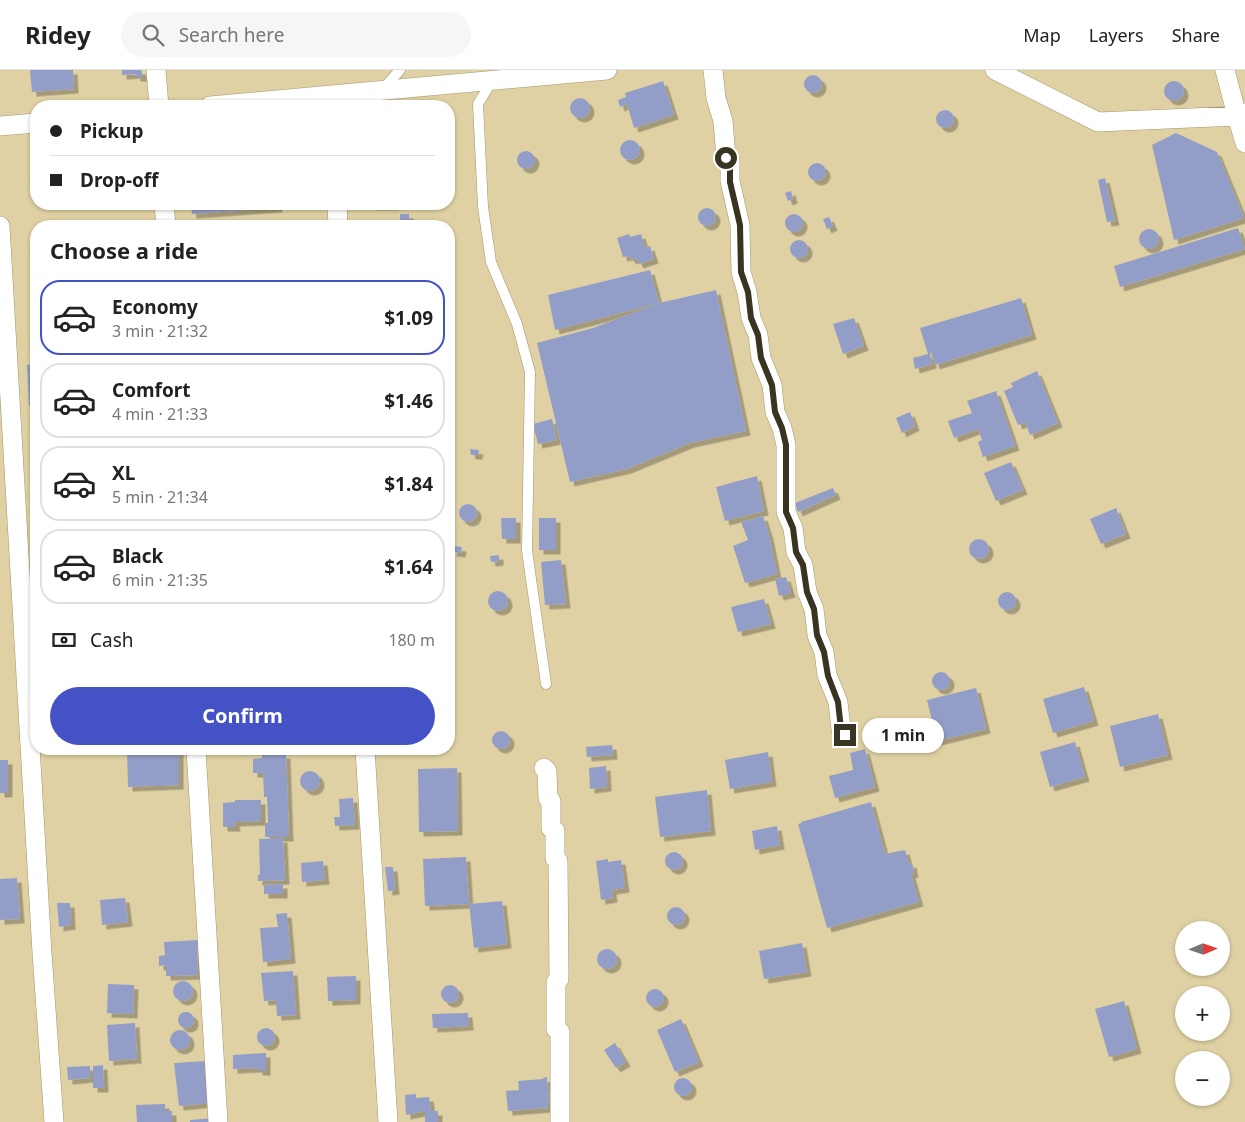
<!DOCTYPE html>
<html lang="en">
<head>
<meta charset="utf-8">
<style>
  body { margin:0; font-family:"Noto Sans",sans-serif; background:#f6f6f6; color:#222; height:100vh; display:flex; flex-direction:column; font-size:19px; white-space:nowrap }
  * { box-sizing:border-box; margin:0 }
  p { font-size:16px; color:#767676 }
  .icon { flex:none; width:28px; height:28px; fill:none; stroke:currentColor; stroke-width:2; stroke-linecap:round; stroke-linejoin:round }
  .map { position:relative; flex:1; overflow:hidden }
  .panel { position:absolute; left:30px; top:150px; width:425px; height:535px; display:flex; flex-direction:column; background:#fff; border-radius:20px; box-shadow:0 1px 4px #0004 }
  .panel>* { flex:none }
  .guide { position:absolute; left:30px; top:30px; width:425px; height:110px; border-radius:20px; box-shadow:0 1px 4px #0004; display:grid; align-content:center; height:110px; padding:0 20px; background:#fff }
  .needle { width:32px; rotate:88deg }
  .controls { position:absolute; left:1175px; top:851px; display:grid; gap:10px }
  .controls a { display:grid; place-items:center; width:55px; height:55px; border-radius:50%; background:#fff; box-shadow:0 1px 4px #0004; font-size:25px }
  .end { position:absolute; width:22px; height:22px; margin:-11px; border:6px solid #393321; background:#fff; box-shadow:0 0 0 2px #fff }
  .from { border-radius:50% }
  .bubble { position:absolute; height:35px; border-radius:18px; background:#fff; box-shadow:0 1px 4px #0004; font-size:16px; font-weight:700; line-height:35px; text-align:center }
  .guide b { display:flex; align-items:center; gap:18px; height:48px; font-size:19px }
  .guide b+b { border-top:1px solid #e0e0e0 }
  .guide i { width:12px; height:12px; background:#222 }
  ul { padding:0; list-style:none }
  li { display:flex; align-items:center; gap:15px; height:75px; margin:0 10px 8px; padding:0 10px; border:2px solid #e0e0e0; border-radius:20px }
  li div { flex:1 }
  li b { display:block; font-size:19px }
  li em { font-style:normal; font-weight:700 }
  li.on { border-color:#4452c6 }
  li>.icon { width:45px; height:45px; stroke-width:1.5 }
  h2 { padding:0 20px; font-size:22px; line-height:60px }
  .pay { display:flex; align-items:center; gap:12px; height:55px; padding:0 20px; font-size:19px }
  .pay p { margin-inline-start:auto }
  .action { display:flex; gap:10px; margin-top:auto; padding:10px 20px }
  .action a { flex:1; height:58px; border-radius:30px; background:#4452c6; color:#fff; font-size:20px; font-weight:700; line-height:58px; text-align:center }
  header { display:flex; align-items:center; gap:30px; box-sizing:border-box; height:70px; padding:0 25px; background:#fff; border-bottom:1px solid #e0e0e0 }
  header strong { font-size:24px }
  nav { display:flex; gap:28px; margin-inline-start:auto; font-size:18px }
  .search { width:350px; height:45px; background:#f6f6f6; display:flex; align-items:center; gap:12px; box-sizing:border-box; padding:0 18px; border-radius:28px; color:#767676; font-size:19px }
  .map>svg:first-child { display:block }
  .building { fill:#939ec8; filter:url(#shadow) }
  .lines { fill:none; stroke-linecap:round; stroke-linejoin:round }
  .service-casing { stroke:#a4966a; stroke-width:11 }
  .minor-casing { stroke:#a4966a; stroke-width:20 }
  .service { stroke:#fff; stroke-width:10 }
  .minor { stroke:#fff; stroke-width:19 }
  .route { stroke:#393321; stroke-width:6 }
</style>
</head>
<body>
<header>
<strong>Ridey</strong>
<div class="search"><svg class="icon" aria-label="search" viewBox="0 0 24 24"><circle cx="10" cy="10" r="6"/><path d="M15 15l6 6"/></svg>Search here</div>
<nav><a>Map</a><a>Layers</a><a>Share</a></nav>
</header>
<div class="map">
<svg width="1245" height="1052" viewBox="0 0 1245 1052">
  <defs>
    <filter id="shadow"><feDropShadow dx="4.5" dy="4.5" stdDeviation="0" flood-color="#0004"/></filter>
  </defs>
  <rect width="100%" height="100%" fill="#dfd1a3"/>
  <!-- building -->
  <path class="building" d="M30,0H73L74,19L32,22Z
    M122,0H141L143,7H136V4L122,5Z
    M804 14a9 9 0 1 1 18 0a9 9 0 1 1-18 0Z
    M663,11L674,45L634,58L627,34L620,37L618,30L626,27L625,23Z
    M1164 21a10 10 0 1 1 20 0a10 10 0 1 1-20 0Z
    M570 38a10 10 0 1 1 20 0a10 10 0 1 1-20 0Z
    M936 49a9 9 0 1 1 18 0a9 9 0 1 1-18 0Z
    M1176,63L1217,82L1244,148L1174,170L1152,75Z
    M620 80a10 10 0 1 1 20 0a10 10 0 1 1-20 0Z
    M517 90a9 9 0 1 1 18 0a9 9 0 1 1-18 0Z
    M808 102a9 9 0 1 1 18 0a9 9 0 1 1-18 0Z
    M1105,108L1115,151L1107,152L1098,110Z
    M791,121L793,129L788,131L785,123Z
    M191,134H278V138L192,144Z
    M372,134H394V136H372Z
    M698 147a9 9 0 1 1 18 0a9 9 0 1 1-18 0Z
    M785 153a9 9 0 1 1 18 0a9 9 0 1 1-18 0Z
    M400,144H409L410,156H400Z
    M829,147L833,156L827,159L823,149Z
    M243,152V156H212V154Z
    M1238,158L1245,179L1120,217L1114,196Z
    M1139 169a10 10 0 1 1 20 0a10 10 0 1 1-20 0Z
    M629,164L630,167L641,164L645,178L650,176L654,189L639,194L636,188L632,190L629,186L623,187L617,168Z
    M790 179a9 9 0 1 1 18 0a9 9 0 1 1-18 0Z
    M650,200L659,233L555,260L548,225Z
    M716,220L746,361L690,373L627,399L570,412L537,273L593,258L659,233Z
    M1021,228L1032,265L935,295L932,282L930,283L932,294L915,299L913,288L928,284L920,258Z
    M854,248L864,276L843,284L833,254Z
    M36,294V335L29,336L27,295Z
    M1037,301L1058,353L1030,365L1025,352L1018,355L1004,321L1013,317L1011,313Z
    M996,321L1015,376L983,387L978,372L982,370L978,359L954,368L948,351L972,343L967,331Z
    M910,342L915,356L902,363L896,348Z
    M552,349L557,370L538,374L533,354Z
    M470,379L479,380L478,385H471Z
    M1011,392L1023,420L996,431L984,403Z
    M757,406L764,441L725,451L716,417Z
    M833,418L836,425L798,442L795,433Z
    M459 443a9 9 0 1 1 18 0a9 9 0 1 1-18 0Z
    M1116,438L1126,464L1101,474L1090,449Z
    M763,446L769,465L777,504L745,513L733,476L748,470L741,452Z
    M501,448H516V469H502Z
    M539,448H556V480H539Z
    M969 479a10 10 0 1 1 20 0a10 10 0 1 1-20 0Z
    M453,476L462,477L461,483L452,482Z
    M499,485V491L491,492L490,486Z
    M561,490L566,534L545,535L541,492Z
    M786,507L791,523L779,526L775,509Z
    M488 531a10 10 0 1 1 20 0a10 10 0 1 1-20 0Z
    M998 531a9 9 0 1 1 18 0a9 9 0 1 1-18 0Z
    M764,529L771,554L738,562L731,537Z
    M932 611a9 9 0 1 1 18 0a9 9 0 1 1-18 0Z
    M1084,617L1094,651L1053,663L1043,629Z
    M976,618L986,659L937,671L927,630Z
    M1158,644L1168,685L1120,697L1110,656Z
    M492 670a9 9 0 1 1 18 0a9 9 0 1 1-18 0Z
    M1075,672L1085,707L1050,717L1040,682Z
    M612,675L613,685L587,687L586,677Z
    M127,679H179V715L128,717Z
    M865,679L875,717L835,728L829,706L853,700L850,683Z
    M768,682L772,712L730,719L725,690Z
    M286,684L289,767H265V753H268L267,727H264L263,703H253V689L262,688V685Z
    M0,690H8V723H0Z
    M606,696L607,717L590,719L589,698Z
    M457,698L458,761L419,762L418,699Z
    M300 711a10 10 0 1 1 20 0a10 10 0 1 1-20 0Z
    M707,720L711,761L660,767L655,727Z
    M353,728L355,755L335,756L334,747H340L339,729Z
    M235,730H261V751L235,752L236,757H223V733L235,732Z
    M871,732L885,784L905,780L909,794L912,793L914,803L911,804L919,832L827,858L798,754L802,753L801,752Z
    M777,756L780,775L755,780L752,761Z
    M283,768L285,810L258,811V805H260L259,769Z
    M665 791a9 9 0 1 1 18 0a9 9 0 1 1-18 0Z
    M466,787L469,834L502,831L507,874L474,878L469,834L425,836L423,789Z
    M608,789V792L621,790L625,818L612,820L613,828L601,830L596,791Z
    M323,791L325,810L302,812L301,793Z
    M385,797H393L395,820L388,821Z
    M17,808L20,849L0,850V809Z
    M283,814V824H264V815Z
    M125,828L128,852L102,855L100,830Z
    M57,833H70L71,855L59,857Z
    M667 846a9 9 0 1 1 18 0a9 9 0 1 1-18 0Z
    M287,843L291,889L263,892L260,858L278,857L276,844Z
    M198,870V875H197L198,905L166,906V895L159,896V886L165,885L164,872Z
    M802,873L807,902L764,909L759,881Z
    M597 889a10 10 0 1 1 20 0a10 10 0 1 1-20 0Z
    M293,901L296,945L277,946L276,930L264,931L261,903Z
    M356,906V930L328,931L327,907Z
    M173 921a10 10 0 1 1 20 0a10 10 0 1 1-20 0Z
    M108,914L134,915L133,944L107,943Z
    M441 924a9 9 0 1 1 18 0a9 9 0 1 1-18 0Z
    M646 928a9 9 0 1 1 18 0a9 9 0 1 1-18 0Z
    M1124,931L1137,979L1109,987L1095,939Z
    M178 950a8 8 0 1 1 16 0a8 8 0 1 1-16 0Z
    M468,943L469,956L433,958L432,944Z
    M681,949L699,992L675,1002L657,960Z
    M135,953L137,989L109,991L107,955Z
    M257 967a9 9 0 1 1 18 0a9 9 0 1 1-18 0Z
    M170 970a10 10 0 1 1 20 0a10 10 0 1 1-20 0Z
    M615,973L626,992L616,998L604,980Z
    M266,983V1001H258V998L233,999V985Z
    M207,991L210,1033L179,1036L174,993Z
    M103,995L104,1018H93V996Z
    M90,996V1008L68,1010L67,997Z
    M547,1007L549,1034H548V1038L508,1041L506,1021L519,1020L518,1011L543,1009V1008Z
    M674 1017a9 9 0 1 1 18 0a9 9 0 1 1-18 0Z
    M416,1024V1028L429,1027L431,1041H425H438V1052H425V1041L406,1045L405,1025Z
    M165,1034V1041H172V1052H137L136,1035Z
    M213,1048V1052H190V1050Z"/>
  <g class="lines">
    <!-- service casing -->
    <g class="service-casing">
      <path id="service" d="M492,11L478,34L483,137L491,192L517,254L530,302L527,481L546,614
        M382,20L400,0"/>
    </g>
    <!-- minor casing -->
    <g class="minor-casing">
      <path id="minor" d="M156,0L159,36
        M713,0L716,28L723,51L726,88L730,91V111L740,155L741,202L747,222L751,248L758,265L761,288L772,315L775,342L782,358L786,375V442L793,458L796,482L803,495L807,522L814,539L817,565L824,582L827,605L838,632L841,659L845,665
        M995,0L1098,52L1237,46L1245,73
        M1225,0L1237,46L1245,43
        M210,36L607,0
        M0,56L36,53
        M164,134L166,156
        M337,134L338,156
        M0,156L42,883L54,1052
        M196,679L218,1052
        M365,679L388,1052
        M544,698L547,701L548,728L551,731V758L555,761V788L558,791L559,909L556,912V959L560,962V1052"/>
    </g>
    <!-- service -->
    <use href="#service" class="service"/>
    <!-- minor -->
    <use href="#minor" class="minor"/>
  </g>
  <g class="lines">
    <!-- route -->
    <path class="route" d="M726,88L730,92V112L740,155L741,202L748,222L751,248L758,265L761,288L772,315L775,342L782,358L786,375V442L793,458L796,482L803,495L807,522L814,539L817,565L824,582L828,606L838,632L841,659L845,665"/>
  </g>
</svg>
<div class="controls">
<a><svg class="needle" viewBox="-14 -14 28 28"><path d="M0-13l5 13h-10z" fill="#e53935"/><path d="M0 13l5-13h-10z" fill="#767676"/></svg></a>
<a>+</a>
<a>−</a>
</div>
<i class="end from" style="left:726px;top:88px"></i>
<i class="end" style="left:845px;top:665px"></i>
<div class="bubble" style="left:862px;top:648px;width:82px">1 min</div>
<div class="guide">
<b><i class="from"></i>Pickup</b>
<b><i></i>Drop-off</b>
</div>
<section class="panel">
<h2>Choose a ride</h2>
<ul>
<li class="on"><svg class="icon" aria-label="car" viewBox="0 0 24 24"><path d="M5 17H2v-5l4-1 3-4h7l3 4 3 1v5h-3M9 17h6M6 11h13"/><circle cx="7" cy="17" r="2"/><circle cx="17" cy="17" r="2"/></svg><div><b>Economy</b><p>3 min · 21:32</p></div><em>$1.09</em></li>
<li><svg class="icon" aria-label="car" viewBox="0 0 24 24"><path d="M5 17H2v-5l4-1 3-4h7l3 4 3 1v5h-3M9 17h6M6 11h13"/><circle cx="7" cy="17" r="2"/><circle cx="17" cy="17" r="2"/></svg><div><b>Comfort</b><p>4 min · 21:33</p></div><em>$1.46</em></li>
<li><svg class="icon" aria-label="car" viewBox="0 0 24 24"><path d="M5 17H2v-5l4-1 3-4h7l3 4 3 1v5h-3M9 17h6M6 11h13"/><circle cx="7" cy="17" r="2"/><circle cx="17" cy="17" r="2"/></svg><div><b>XL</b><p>5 min · 21:34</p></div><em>$1.84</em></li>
<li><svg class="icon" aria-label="car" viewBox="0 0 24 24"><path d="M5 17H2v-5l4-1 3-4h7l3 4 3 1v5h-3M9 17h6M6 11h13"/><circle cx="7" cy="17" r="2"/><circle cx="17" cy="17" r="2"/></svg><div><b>Black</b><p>6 min · 21:35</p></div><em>$1.64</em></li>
</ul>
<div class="pay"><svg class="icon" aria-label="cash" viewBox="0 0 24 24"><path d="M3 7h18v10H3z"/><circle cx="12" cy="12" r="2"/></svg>Cash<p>180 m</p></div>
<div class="action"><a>Confirm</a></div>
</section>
</div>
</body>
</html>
